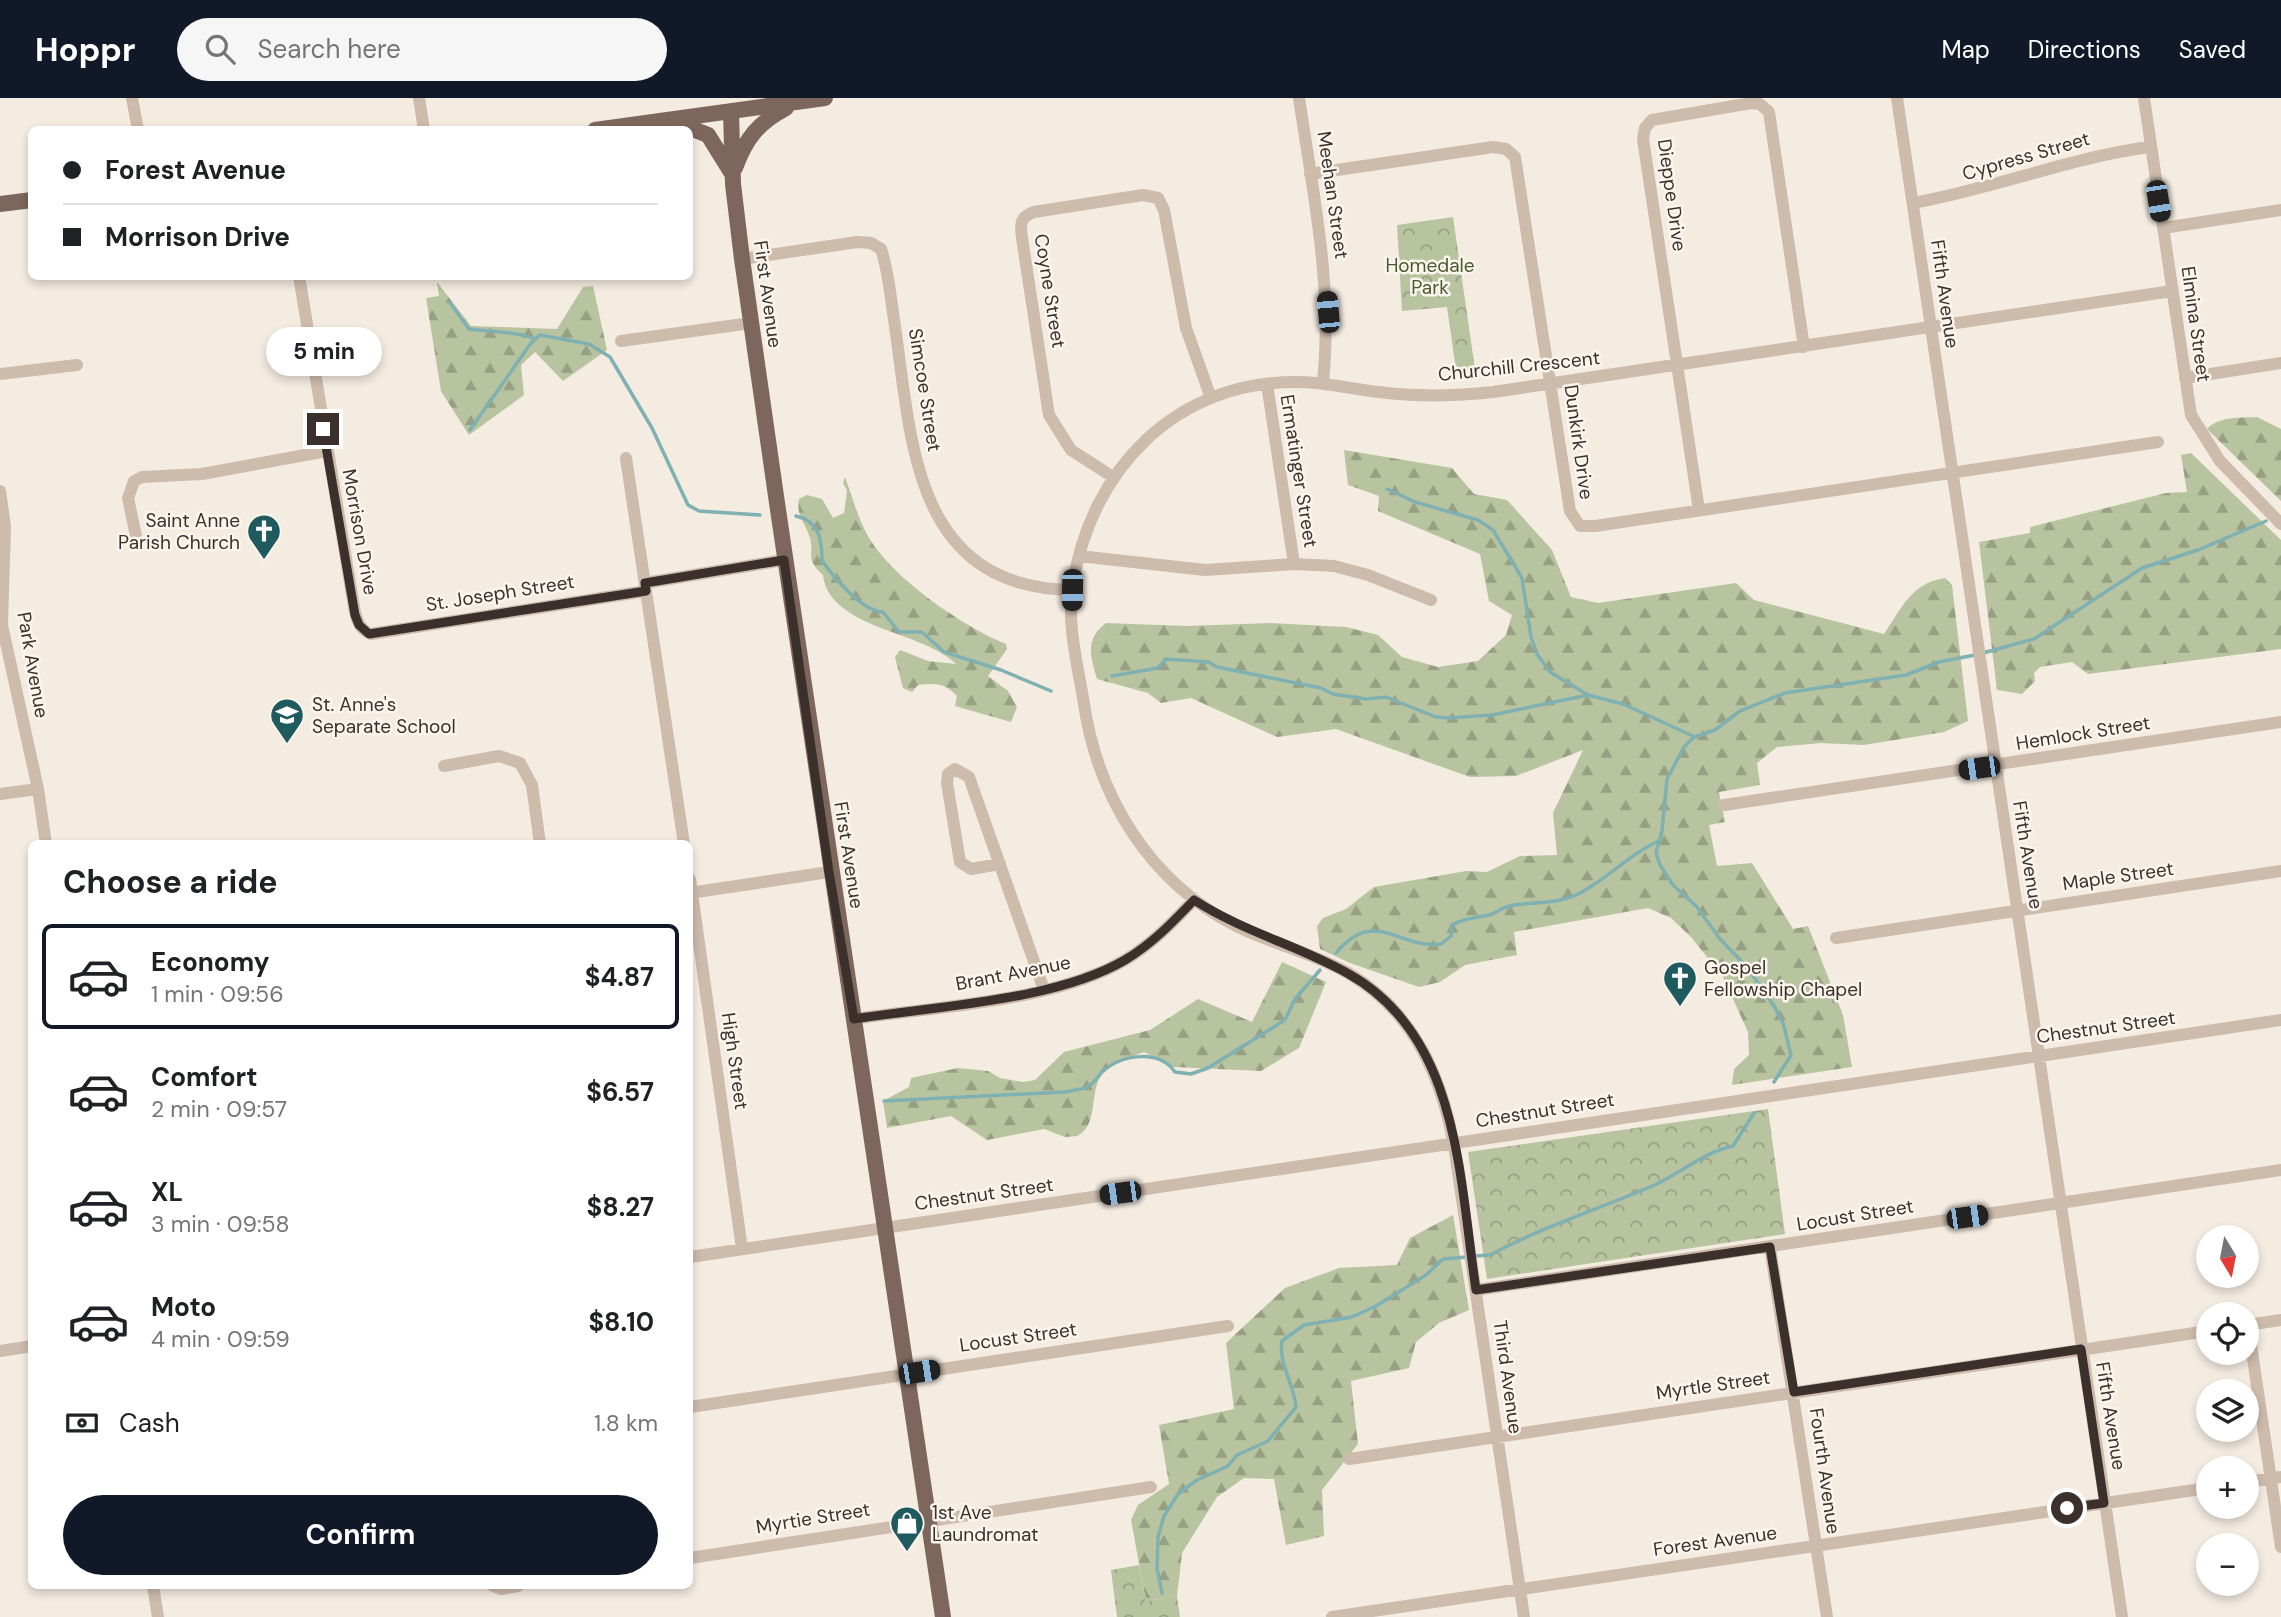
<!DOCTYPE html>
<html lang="en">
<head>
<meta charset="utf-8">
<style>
  body { margin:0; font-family:"DM Sans",sans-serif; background:#f6f6f6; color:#202124; height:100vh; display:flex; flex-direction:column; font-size:26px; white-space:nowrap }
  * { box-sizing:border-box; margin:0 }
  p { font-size:23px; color:#757577 }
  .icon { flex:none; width:38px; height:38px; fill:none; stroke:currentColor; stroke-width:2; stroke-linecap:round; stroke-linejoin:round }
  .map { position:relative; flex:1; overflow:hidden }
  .drawer { position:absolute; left:28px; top:742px; width:665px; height:749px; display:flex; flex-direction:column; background:#fff; border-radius:10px; box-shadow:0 4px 10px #0003 }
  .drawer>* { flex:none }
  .guide { position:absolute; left:28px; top:28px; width:665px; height:154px; border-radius:10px; box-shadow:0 4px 10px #0003; display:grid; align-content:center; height:154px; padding:0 35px; background:#fff }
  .needle { width:46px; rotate:170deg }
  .fabs { position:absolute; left:2196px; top:1127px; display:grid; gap:14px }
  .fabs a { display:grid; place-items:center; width:63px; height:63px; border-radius:50%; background:#fff; box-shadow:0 4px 10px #0003; font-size:35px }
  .end { position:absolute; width:32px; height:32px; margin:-16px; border:9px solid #3b302b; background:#fff; box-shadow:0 0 0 4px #fff }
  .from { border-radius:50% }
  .bubble { position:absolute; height:49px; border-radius:24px; background:#fff; box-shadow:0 4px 10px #0003; font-size:23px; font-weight:700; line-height:49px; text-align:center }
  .car { position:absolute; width:21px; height:42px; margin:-21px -10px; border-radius:9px; box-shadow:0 0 5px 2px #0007; background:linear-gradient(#222 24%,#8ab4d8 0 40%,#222 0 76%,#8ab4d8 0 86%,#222 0) }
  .guide b { display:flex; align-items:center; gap:24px; height:66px; font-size:26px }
  .guide b+b { border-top:2px solid #e0e0e0 }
  .guide i { width:18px; height:18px; background:#202124 }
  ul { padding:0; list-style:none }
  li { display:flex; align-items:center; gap:21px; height:105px; margin:0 14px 10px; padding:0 21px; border:4px solid transparent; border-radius:10px }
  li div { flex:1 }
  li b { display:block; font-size:26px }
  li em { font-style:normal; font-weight:700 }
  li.selected { border-color:#111827 }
  li>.icon { width:63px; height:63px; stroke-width:1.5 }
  h2 { padding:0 35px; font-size:32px; line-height:84px }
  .pay { display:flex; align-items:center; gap:18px; height:77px; padding:0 35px; font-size:26px }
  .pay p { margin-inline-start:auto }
  .cta { display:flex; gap:14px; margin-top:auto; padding:14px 35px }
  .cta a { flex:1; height:80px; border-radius:42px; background:#111827; color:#fff; font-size:28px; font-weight:700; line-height:80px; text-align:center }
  header { display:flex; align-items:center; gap:42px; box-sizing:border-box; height:98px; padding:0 35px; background:#111827; color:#fff }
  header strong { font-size:33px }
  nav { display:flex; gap:38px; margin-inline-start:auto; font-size:24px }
  .search { width:490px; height:63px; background:#f6f6f6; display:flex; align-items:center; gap:18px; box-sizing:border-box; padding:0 24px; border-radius:38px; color:#757577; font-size:26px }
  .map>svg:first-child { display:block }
  .forest { fill:url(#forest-firs) }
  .park { fill:url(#park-crowns) }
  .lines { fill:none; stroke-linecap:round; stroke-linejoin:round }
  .stream { stroke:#7fb0b2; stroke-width:3.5 }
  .minor { stroke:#cdbbac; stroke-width:12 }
  .major { stroke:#7d675c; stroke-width:16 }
  .route { stroke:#3b302b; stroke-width:9 }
  .labels { text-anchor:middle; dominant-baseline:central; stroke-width:5; stroke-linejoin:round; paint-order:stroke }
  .street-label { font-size:19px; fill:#3b302b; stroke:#fbf5ee }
  .park-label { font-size:19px; fill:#4a5a2e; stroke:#fbf5ee }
  .poi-label { font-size:19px; fill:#3b302b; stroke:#fbf5ee; text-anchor:start }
</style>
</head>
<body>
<header>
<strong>Hoppr</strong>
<div class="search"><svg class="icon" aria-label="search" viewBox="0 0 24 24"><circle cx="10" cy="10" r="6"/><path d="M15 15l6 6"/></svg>Search here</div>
<nav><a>Map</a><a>Directions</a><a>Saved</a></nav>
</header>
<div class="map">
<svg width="2281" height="1519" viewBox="0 0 2281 1519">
  <defs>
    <pattern id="forest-firs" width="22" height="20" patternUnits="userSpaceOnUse" patternTransform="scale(1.75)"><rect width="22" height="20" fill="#b8c4a0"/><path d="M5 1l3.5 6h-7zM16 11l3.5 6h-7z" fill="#97a083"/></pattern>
    <pattern id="park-crowns" width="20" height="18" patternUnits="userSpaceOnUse" patternTransform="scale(1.75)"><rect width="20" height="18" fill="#b8c4a0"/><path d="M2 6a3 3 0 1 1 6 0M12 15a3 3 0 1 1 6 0" fill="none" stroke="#97a083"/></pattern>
  </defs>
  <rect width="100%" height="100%" fill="#f4ebe1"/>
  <!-- forest -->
  <path class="forest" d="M437,184L471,228L557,231L583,189L593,188L607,252L563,283L535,254L521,267L524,297L469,337L441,293L426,200L439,198Z
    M2257,319L2281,331V403L2207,331C2219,318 2240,320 2257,319Z
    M1344,352L1452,370L1474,396L1507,402L1552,452L1571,499L1598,505L1736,485L1754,502L1884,536C1902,510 1911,485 1945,480L1952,487L1968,623L1944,634L1864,647L1821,645L1777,649L1757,665L1760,687L1719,694L1725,724L1709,727L1717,768L1752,765L1793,831L1808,828L1843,917L1852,969L1732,987L1734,971L1749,957L1748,934L1723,879L1691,839L1671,820L1648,810L1514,834L1517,857L1465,867L1440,884L1419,889L1350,865L1320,851L1317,828L1323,820L1346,811L1374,789L1466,773L1487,774L1520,758L1557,757L1553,715L1583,652L1516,678L1470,679L1336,631L1277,639L1191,600L1161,605L1148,595L1097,581C1090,557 1085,541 1106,525L1187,528L1270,525L1346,529L1378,537L1402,559L1438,569L1478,563L1506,537L1512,517L1489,503L1480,456L1378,413L1379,398L1348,387Z
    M2191,355L2281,442V551L2088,576L2072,564L2040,569L2034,575L2035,583L2022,596L1997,592L1979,444L2030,435V429L2166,395L2187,394L2181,357Z
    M845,379C852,398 858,421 869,440C894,481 962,528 1006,546L1007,551L988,578L1008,593L1017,609L1011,624L955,608L957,598C945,585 935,585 918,587L912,594L903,590L895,559L900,552L928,563L956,566C924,533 829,531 823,477C803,459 816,456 809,437C804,423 796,417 799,401L807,397L822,401L833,420L844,415L847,393L843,385Z
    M1282,864L1326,884L1299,950L1261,973L1174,969L1144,954C1131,959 1110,966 1101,978C1089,995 1099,1027 1077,1038L1065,1039L1044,1031L987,1042L951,1018L887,1030L883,1003L909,989L911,980L958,970L988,973L1000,980L1023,984L1035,982L1064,954L1150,932L1198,901L1252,924Z
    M1453,1117L1469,1212L1439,1225L1416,1244L1409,1270L1351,1283L1358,1346L1322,1392L1324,1438L1286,1447L1274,1381L1244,1380L1217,1399L1182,1455L1177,1498L1146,1503L1131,1422L1138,1407L1169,1386L1159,1327L1234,1311L1226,1245L1285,1190L1339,1170L1397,1167L1410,1140Z"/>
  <!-- park -->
  <path class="park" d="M1453,119L1476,278L1457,279L1447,209L1402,213L1397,127Z
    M1768,1011L1785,1136L1487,1181L1468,1054Z
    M1139,1467L1146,1503L1177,1498L1180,1519H1117L1111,1472Z"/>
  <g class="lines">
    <!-- stream -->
    <path class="stream" d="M450,205L469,231C491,234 515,233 536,241
      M470,332L531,245L540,237L589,246L610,259L652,330L688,407L699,413L760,417
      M1387,391L1415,404L1478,422L1493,432L1522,480L1531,539L1537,556L1550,574L1588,597L1623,606L1693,638
      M796,418C819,423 822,441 822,462C832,478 863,514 883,514L899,534H922L944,554L1001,572L1051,593
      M1983,555L2034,541L2142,470L2198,452L2266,423
      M1112,578L1158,570L1166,561L1208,564L1217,569L1321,590L1333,596L1366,601L1386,599L1436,619L1449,620L1492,617L1588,597
      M1336,855C1375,808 1400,852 1441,846L1451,838L1452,827C1464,820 1476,820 1489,817C1496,815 1502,810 1509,808C1532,803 1556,807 1578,796C1608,781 1629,756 1659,743
      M1774,984L1791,957L1783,925L1774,908L1747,869L1720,841L1697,809L1673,787L1660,767L1656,755L1662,733L1667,681L1684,649L1694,639L1715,632L1740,613L1785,595L1906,577L1939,564L1975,557
      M884,1003L1065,994C1072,992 1081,992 1087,989C1094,986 1097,979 1102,974C1122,956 1159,951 1175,974L1191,976L1208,970L1285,922L1295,901L1320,872
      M1475,1158L1490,1157C1540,1130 1598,1111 1650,1089C1679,1077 1701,1055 1733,1048L1754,1015
      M1162,1495L1157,1470L1158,1439L1164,1418L1178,1396L1197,1382L1228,1368L1237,1357L1268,1343L1296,1309C1294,1286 1278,1265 1282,1243L1304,1227L1352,1219L1376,1208L1426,1177L1443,1161L1467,1159"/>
    <!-- minor -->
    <path class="minor" d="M132,0L138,32
      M419,0L424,32
      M1299,0C1313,95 1333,188 1323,284
      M1897,0L2122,1519
      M2144,0L2191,317L2220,363L2281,426
      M1310,76L1493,49L1506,51L1515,59L1570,413L1580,428H1595L2158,344
      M1913,105C1993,91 2068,60 2149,49
      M2163,130L2281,112
      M742,161L857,144L871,145L881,151C888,172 890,193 893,215C912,335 908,489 1072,492
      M299,178L354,509C356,520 359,532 371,536L646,493
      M621,243L751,225
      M0,276L77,267
      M2185,280L2281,265
      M1267,286L1294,466
      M626,360L684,746
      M1113,379L1071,352L1049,317L1022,140C1020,126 1020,119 1034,114L1143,97L1158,100L1164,112L1186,230L1211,300
      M0,393L5,428L2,527L38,691L46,746
      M1699,412L1643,41L1645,30L1652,22L1751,5L1760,6L1769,14L1804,249
      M136,438L128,400L134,383L142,379L202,376L327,353
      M1079,458L1205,472L1294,466L1334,468L1368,477L1431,502
      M645,485L784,462
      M444,668L499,658L520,665L532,687L540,746
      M0,696L38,691
      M1724,707L2281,624
      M1000,766L971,771L960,764L947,685L948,676L955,671L969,679L1044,892
      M690,781L742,1151
      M690,795L829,774
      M1836,840L2281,773
      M854,921C937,908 1054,904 1125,862C1152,846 1173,824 1194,802
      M1770,1149L1827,1519
      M690,1159L2281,922
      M1476,1192L2281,1072
      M2247,1227L2281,1222
      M2248,1227L2281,1449
      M0,1253L32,1248
      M690,1309L1228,1228
      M1349,1361L2208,1233
      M2247,1384L2281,1379
      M690,1460L1151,1389
      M153,1488L158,1519
      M493,1488L501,1491L518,1488
      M1332,1519L2208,1390
      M1524,1519L1455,1054C1443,981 1415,914 1348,875C1313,855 1272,846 1236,828C1150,784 1098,700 1084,606C1078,568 1066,525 1073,486C1091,371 1176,283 1297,284C1325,284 1351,291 1379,294C1417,299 1456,298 1493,294L2172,193"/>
    <!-- major -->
    <path class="major" d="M731,13L733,86L742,161C806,614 876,1066 943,1519
      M672,23L708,37L731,74
      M595,32L825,0
      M735,70C746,40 758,25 786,10
      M0,106L32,102"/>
  </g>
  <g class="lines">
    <!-- route -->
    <path class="route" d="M323,331L355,517L359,527L369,536L646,493L645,485L784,462L829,774L854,921C936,908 1055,903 1125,862C1152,846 1173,824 1194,802C1244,834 1297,847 1347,875C1460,937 1459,1080 1476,1192L1770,1149L1794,1294L2081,1251L2104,1405L2067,1410"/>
  </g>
  <!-- icons -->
  <defs>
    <g id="church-pin" transform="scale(1.75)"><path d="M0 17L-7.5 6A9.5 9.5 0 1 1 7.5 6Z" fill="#1f5a5e" stroke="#fbf5ee"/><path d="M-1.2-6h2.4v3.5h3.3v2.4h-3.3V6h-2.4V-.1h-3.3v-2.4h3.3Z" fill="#fff"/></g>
    <g id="school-pin" transform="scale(1.75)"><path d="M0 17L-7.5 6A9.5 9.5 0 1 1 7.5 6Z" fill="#1f5a5e" stroke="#fbf5ee"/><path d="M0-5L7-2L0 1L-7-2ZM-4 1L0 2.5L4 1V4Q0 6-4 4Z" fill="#fff"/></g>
    <g id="shop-pin" transform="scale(1.75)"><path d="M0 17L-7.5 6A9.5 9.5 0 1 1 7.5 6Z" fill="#1f5a5e" stroke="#fbf5ee"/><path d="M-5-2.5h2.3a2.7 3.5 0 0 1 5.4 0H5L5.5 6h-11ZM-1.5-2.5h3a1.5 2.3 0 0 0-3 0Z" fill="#fff"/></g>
  </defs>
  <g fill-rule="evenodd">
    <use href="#church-pin" x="264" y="433"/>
    <use href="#school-pin" x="287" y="617"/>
    <use href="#church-pin" x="1680" y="880"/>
    <use href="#shop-pin" x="907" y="1425"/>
  </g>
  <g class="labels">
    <!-- street labels -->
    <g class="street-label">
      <text transform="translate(2026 58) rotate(-16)">Cypress Street</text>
      <text transform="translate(1333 97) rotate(82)">Meehan Street</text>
      <text transform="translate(1672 97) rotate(82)">Dieppe Drive</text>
      <text transform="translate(1050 193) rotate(81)">Coyne Street</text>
      <text transform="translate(768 196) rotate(82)">First Avenue</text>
      <text transform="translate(1945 196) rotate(82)">Fifth Avenue</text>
      <text transform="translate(2196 226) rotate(82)">Elmina Street</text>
      <text transform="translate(1519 268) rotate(-6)">Churchill Crescent</text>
      <text transform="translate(925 292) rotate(81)">Simcoe Street</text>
      <text transform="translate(1579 344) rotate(82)">Dunkirk Drive</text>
      <text transform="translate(1299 373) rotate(81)">Ermatinger Street</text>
      <text transform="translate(360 434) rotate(80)">Morrison Drive</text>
      <text transform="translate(500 495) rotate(-9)">St. Joseph Street</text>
      <text transform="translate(33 567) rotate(80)">Park Avenue</text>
      <text transform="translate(2083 635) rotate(-9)">Hemlock Street</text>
      <text transform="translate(849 757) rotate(81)">First Avenue</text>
      <text transform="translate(2028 757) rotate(81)">Fifth Avenue</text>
      <text transform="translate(2118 778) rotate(-8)">Maple Street</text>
      <text transform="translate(1013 875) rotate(-11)">Brant Avenue</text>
      <text transform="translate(2106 929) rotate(-8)">Chestnut Street</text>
      <text transform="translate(735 963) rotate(82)">High Street</text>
      <text transform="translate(1545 1012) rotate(-9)">Chestnut Street</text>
      <text transform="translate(984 1096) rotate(-8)">Chestnut Street</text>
      <text transform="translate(1855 1117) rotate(-9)">Locust Street</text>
      <text transform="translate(1018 1239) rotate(-8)">Locust Street</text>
      <text transform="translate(1508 1279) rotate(82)">Third Avenue</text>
      <text transform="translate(1713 1287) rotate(-8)">Myrtle Street</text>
      <text transform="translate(2111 1318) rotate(81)">Fifth Avenue</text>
      <text transform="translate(1825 1373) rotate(82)">Fourth Avenue</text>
      <text transform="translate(813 1420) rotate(-9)">Myrtie Street</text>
      <text transform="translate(1715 1443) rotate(-8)">Forest Avenue</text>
    </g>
    <!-- park labels -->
    <g class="park-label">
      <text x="1430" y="167">Homedale<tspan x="1430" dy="22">Park</tspan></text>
    </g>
    <!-- poi labels -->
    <g class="poi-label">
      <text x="240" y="422" text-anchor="end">Saint Anne<tspan x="240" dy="22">Parish Church</tspan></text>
      <text x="312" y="606">St. Anne's<tspan x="312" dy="22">Separate School</tspan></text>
      <text x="1704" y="869">Gospel<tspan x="1704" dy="22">Fellowship Chapel</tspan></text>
      <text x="932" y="1414">1st Ave<tspan x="932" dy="22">Laundromat</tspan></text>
    </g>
  </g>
</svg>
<div class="fabs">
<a><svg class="needle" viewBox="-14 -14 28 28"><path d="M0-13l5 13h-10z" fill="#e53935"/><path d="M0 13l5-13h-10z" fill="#757577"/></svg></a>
<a><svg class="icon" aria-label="locate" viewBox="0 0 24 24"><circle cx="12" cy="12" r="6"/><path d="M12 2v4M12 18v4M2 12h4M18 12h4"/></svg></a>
<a><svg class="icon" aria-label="layers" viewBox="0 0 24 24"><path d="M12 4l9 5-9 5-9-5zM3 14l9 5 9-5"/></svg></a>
<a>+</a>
<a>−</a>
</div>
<i class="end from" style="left:2067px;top:1410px"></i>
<i class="end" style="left:323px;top:331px"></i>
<div class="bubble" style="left:266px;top:229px;width:116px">5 min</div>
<i class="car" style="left:2158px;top:103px;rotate:171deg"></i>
<i class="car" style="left:1328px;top:214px;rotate:355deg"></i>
<i class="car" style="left:1072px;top:492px;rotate:181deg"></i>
<i class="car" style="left:1979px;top:670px;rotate:262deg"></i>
<i class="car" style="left:1120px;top:1095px;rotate:262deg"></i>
<i class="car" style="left:1967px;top:1119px;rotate:82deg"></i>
<i class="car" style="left:919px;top:1274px;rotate:81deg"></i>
<div class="guide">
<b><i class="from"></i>Forest Avenue</b>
<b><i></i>Morrison Drive</b>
</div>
<section class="drawer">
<h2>Choose a ride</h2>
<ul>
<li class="selected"><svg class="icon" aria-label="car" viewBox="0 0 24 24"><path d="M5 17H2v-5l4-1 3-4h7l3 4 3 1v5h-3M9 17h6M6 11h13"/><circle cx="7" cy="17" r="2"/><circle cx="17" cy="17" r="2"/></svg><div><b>Economy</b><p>1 min · 09:56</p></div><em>$4.87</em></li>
<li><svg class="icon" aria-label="car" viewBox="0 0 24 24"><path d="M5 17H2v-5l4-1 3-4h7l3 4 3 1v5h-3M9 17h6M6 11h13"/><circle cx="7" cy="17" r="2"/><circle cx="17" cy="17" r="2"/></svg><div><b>Comfort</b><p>2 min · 09:57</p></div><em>$6.57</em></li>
<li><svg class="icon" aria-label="car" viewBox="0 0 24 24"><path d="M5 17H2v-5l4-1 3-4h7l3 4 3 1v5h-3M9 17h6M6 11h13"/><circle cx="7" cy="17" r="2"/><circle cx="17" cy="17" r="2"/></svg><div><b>XL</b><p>3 min · 09:58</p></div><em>$8.27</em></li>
<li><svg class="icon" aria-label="car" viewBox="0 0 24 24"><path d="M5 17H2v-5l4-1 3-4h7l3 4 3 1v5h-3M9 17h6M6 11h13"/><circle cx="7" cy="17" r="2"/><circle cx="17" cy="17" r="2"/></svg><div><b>Moto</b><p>4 min · 09:59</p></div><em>$8.10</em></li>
</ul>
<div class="pay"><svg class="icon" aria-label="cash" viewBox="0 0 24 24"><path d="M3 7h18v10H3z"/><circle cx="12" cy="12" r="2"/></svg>Cash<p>1.8 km</p></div>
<div class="cta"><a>Confirm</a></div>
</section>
</div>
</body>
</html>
